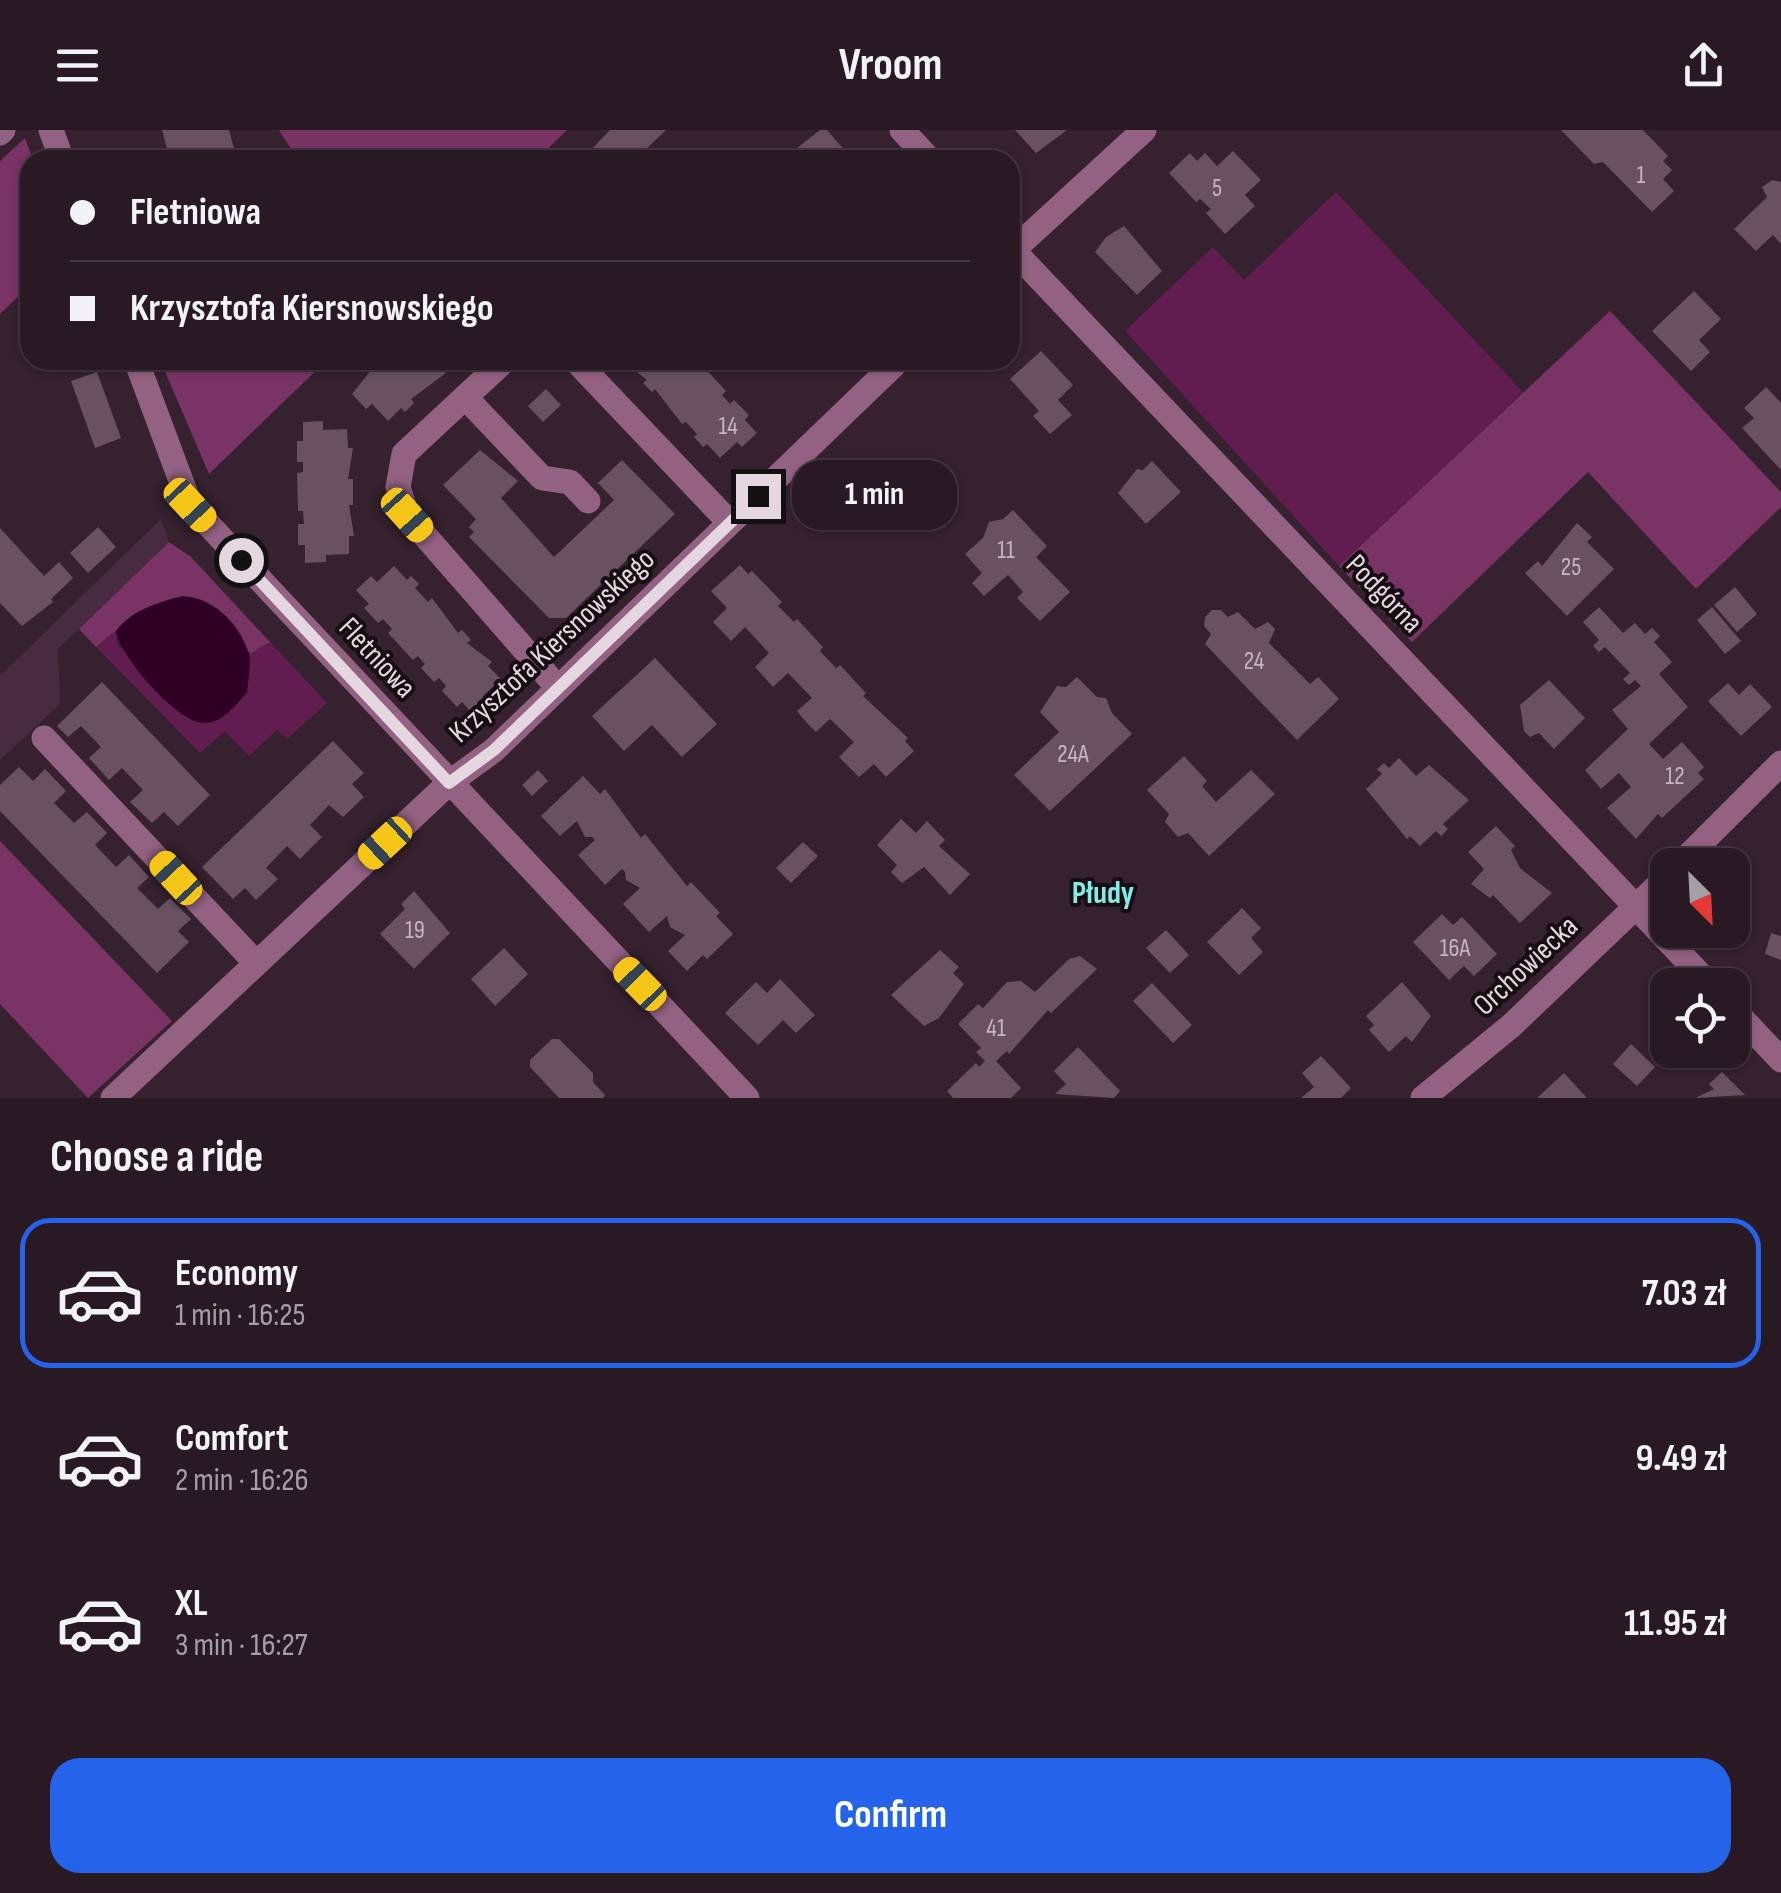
<!DOCTYPE html>
<html lang="en">
<head>
<meta charset="utf-8">
<style>
  body { margin:0; font-family:"Sofia Sans Condensed",sans-serif; background:#30222b; color:#f1f3f6; height:100vh; display:flex; flex-direction:column; font-size:38px; white-space:nowrap }
  * { box-sizing:border-box; margin:0 }
  p { font-size:32px; color:#a5a0a6 }
  .icon { flex:none; width:55px; height:55px; fill:none; stroke:currentColor; stroke-width:2; stroke-linecap:round; stroke-linejoin:round }
  .map { position:relative; height:968px; overflow:hidden }
  .side { display:flex; flex-direction:column; background:#281923; flex:1 }
  .side>* { flex:none }
  .guide { position:absolute; left:20px; top:20px; width:1000px; height:220px; border-radius:30px; box-shadow:0 2px 8px #0004,0 0 0 2px #443841; display:grid; align-content:center; height:220px; padding:0 50px; background:#281923 }
  .needle { width:65px; rotate:156deg }
  .fabs { position:absolute; left:1650px; top:718px; display:grid; gap:20px }
  .fabs a { display:grid; place-items:center; width:100px; height:100px; border-radius:20px; background:#281923; box-shadow:0 2px 8px #0004,0 0 0 2px #443841; font-size:50px }
  .end { position:absolute; width:45px; height:45px; margin:-22px; border:12px solid #e5d7e0; background:#111; box-shadow:0 0 0 5px #111 }
  .from { border-radius:50% }
  .bubble { position:absolute; height:70px; border-radius:30px; background:#281923; box-shadow:0 2px 8px #0004,0 0 0 2px #443841; font-size:32px; font-weight:700; line-height:70px; text-align:center }
  .car { position:absolute; width:30px; height:60px; margin:-30px -15px; border-radius:12px; box-shadow:0 0 8px 2px #0007; background:linear-gradient(#f5c518 24%,#345 0 40%,#f5c518 0 76%,#345 0 86%,#f5c518 0) }
  .guide b { display:flex; align-items:center; gap:35px; height:95px; font-size:38px }
  .guide b+b { border-top:2px solid #443841 }
  .guide i { width:25px; height:25px; background:#f1f3f6 }
  ul { padding:0; list-style:none }
  li { display:flex; align-items:center; gap:30px; height:150px; margin:0 20px 15px; padding:0 30px; border:5px solid transparent; border-radius:30px }
  li div { flex:1 }
  li b { display:block; font-size:38px }
  li em { font-style:normal; font-weight:700 }
  li.selected { border-color:#2563eb }
  li>.icon { width:90px; height:90px; stroke-width:1.5 }
  h2 { padding:0 50px; font-size:45px; line-height:120px }
  .cta { display:flex; gap:20px; margin-top:auto; padding:20px 50px }
  .cta a { flex:1; height:115px; border-radius:30px; background:#2563eb; color:#fff; font-size:40px; font-weight:700; line-height:115px; text-align:center }
  header { display:flex; justify-content:space-between; align-items:center; height:130px; padding:0 50px; background:#281923; font-size:45px; font-weight:700 }
  .map>svg:first-child { display:block }
  .built { fill:#462c3e }
  .green { fill:#621d50 }
  .forest { fill:#793365 }
  .water { fill:#300024 }
  .building { fill:#695161 }
  .lines { fill:none; stroke-linecap:round; stroke-linejoin:round }
  .minor { stroke:#936182; stroke-width:25 }
  .route { stroke:#e5d7e0; stroke-width:12 }
  .labels { text-anchor:middle; dominant-baseline:central; stroke-width:8; stroke-linejoin:round; paint-order:stroke }
  .number-label { font-size:25px; fill:#c6b6c0 }
  .street-label { font-size:30px; fill:#e5d7e0; stroke:#170e14 }
  .neighbourhood-label { font-size:32px; font-weight:bold; fill:#82ede6; stroke:#170e14 }
</style>
</head>
<body>
<header><svg class="icon" aria-label="menu" viewBox="0 0 24 24"><path d="M4 6h16M4 12h16M4 18h16"/></svg>Vroom<svg class="icon" aria-label="share" viewBox="0 0 24 24"><path d="M12 15V3M7 8l5-5 5 5M5 13v7h14v-7"/></svg></header>
<div class="map">
<svg width="1781" height="968" viewBox="0 0 1781 968">
  <rect width="100%" height="100%" fill="#36212f"/>
  <!-- built -->
  <path class="built" d="M161,389L169,412L58,519L60,574L0,630V546Z"/>
  <!-- green -->
  <path class="green" d="M1336,62L1523,262L1339,436L1125,201L1213,117L1244,150Z
    M116,501L118,516L217,590L247,562L250,524L270,512L327,573L287,609L277,600L249,626L225,601L200,623L96,517Z"/>
  <!-- forest -->
  <path class="forest" d="M279,0H567L536,30H298Z
    M25,8L33,30L30,155L0,184V31Z
    M1610,181L1781,362V377L1696,459L1588,342L1412,512L1339,436Z
    M160,230H327L209,344Z
    M169,412L191,427L270,512L250,524C200,436 161,464 96,517L79,499Z
    M0,711L172,891L88,968L0,874Z"/>
  <!-- water -->
  <path class="water" d="M183,466C213,468 238,492 248,521C252,532 248,550 247,562C236,575 223,593 204,593C177,593 119,525 116,501C133,479 157,473 183,466Z"/>
  <!-- building -->
  <path class="building" d="M162,0H229L237,30H170Z
    M610,0H666L642,23L649,30H589L585,26Z
    M820,0H827L853,30H790L792,22Z
    M1015,0H1067L1036,23Z
    M1561,0H1643L1668,26L1663,31L1672,40L1663,49L1674,61L1652,82L1603,32L1594,34Z
    M1233,21L1261,50L1245,65L1255,76L1225,104L1206,83L1211,79L1200,69L1196,72L1169,43L1190,23L1197,31L1205,23L1217,36Z
    M1772,50L1781,52V114L1773,105L1756,121L1734,99L1767,67L1762,57Z
    M1124,96L1162,141L1137,165L1095,122L1106,107Z
    M1694,161L1721,189L1699,210L1710,222L1691,241L1652,201Z
    M1041,221L1073,255L1058,270L1072,285L1050,304L1033,286L1039,281L1010,249Z
    M389,230H453L443,240L446,243L411,269L414,273L405,282L401,278L388,291L372,274L366,279L352,264L377,233L381,237Z
    M622,230H689L695,237L700,233L726,261L722,265L730,274L734,270L749,285L745,290L757,303L742,317L737,312L720,328L707,314L703,317L694,307L697,304L686,292L682,294L655,259L652,262L643,253L647,250Z
    M97,242L121,308L95,318L71,251Z
    M1766,257L1781,273V340L1742,298L1754,288L1744,278Z
    M546,259L561,275L543,292L528,276Z
    M323,291V300L347,299L348,318H353L348,349H353V375H349L354,406H349V424L326,425V432L305,433V415H298V394H304L303,381H298L297,343L303,342V332H297V311H303V292Z
    M480,320L518,351L501,368L554,427L614,370L598,353L622,330L675,384L566,488H549L469,407L474,402L469,397L476,389L443,355Z
    M1152,331L1181,362L1146,394L1118,363L1137,339L1143,340Z
    M1013,380L1047,416L1036,427L1070,462L1040,491L1017,468L1023,462L1008,445L984,466L972,453L982,443L965,424L983,408L989,392L1003,389Z
    M1577,393L1592,407L1587,412L1614,439L1567,486L1525,443L1538,431L1542,436Z
    M98,397L116,417L88,443L70,423Z
    M0,398L44,446L59,432L73,448L51,469L53,472L22,496L0,473Z
    M740,435L748,444L752,441L782,472L778,476L794,492L797,489L823,517L820,521L836,538L840,535L866,563L863,566L908,608L905,611L914,621L886,647L874,634L859,647L839,627L854,612L830,589L816,602L807,593L797,581L812,568L788,543L773,557L755,537L769,523L745,497L731,511L713,492L727,478L711,461Z
    M394,436L407,450L411,446L419,454L415,458L428,472L432,468L458,503L462,500L471,510L467,513L492,532L488,536L501,549L483,566L489,572L474,585L462,572L457,577L442,561L446,556L439,548L434,552L421,538L425,534L418,526L413,530L388,503L392,499L383,489L378,493L364,478L369,474L356,460L371,446L377,452Z
    M1735,457L1757,484L1737,502L1714,475Z
    M1599,477L1623,503L1635,493L1645,504L1652,498L1660,506L1654,512L1672,532L1659,544L1688,577L1649,614L1663,629L1682,612L1704,637L1698,643L1704,649L1662,688L1658,684L1636,709L1607,678L1631,657L1619,643L1601,659L1585,640L1628,599L1612,580L1641,556L1635,550L1629,555L1623,549L1630,543L1605,517L1599,522L1593,516L1599,510L1583,492Z
    M1712,477L1741,511L1725,524L1697,490Z
    M1212,480H1221L1228,487L1238,482L1255,499L1268,492L1275,499L1269,513L1310,554L1318,547L1339,569L1297,610L1205,514L1211,504L1204,496L1205,487Z
    M655,528L717,594L682,627L652,595L624,621L592,586Z
    M1077,547L1097,567L1106,568L1112,583L1132,604L1050,681L1014,645L1059,602L1040,582L1057,556L1066,557Z
    M1549,550L1585,588L1554,619L1539,603L1530,607L1524,601L1520,575Z
    M102,552L210,665L178,696L164,682L152,693L130,672L143,660L122,638L109,650L89,628L101,617L81,596L68,607L57,596Z
    M1728,553L1739,565L1750,554L1772,577L1741,606L1708,571Z
    M333,611L364,643L352,654L364,667L343,687L329,675L310,695L322,707L300,729L287,716L266,738L278,749L256,770L245,758L233,769L202,737Z
    M1184,626L1207,651L1202,656L1216,672L1251,640L1275,664L1209,726L1188,703L1178,707L1165,692L1169,684L1147,660Z
    M1399,628L1416,646L1429,635L1469,670L1443,694L1448,699L1441,706L1436,701L1420,716L1410,706L1407,709L1366,659L1382,644L1377,639L1384,633L1389,638Z
    M19,637L33,651L45,639L66,661L54,673L74,693L87,682L107,703L95,715L116,737L129,725L149,747L137,758L158,779L170,768L191,789L178,801L189,812L157,843L0,681V655Z
    M538,640L548,651L532,666L522,655Z
    M583,646L600,664L605,659L641,708L645,704L687,756L691,752L720,783L716,786L733,804L707,829L703,825L687,841L668,821L685,805L670,797L667,786L649,802L623,774L640,758L626,750L625,742L622,739L605,755L578,725L595,710L592,707H585L577,691L560,706L541,686Z
    M901,689L916,703L927,691L945,710L939,716L970,744L950,765L924,737L902,753L891,742L897,735L877,715Z
    M1496,696L1515,716L1511,720L1520,738L1552,763L1520,793L1493,765L1490,768L1471,754L1484,739L1468,722Z
    M803,712L818,726L791,753L776,738Z
    M414,761L450,803L414,839L380,804L405,779L401,774Z
    M1242,778L1261,798L1251,808L1263,822L1239,845L1207,812Z
    M1442,784L1453,795L1462,787L1497,824L1474,846L1464,836L1449,850L1413,812Z
    M1166,800L1189,825L1170,843L1146,818Z
    M1771,803L1781,806V830L1765,824Z
    M504,818L528,844L495,876L471,849Z
    M940,820L959,837L953,843L964,854L939,888L924,896L891,865Z
    M1080,826L1097,839L1051,883L1048,880L1009,924L1007,921L996,931L1021,958L1011,968H953L947,961L976,933L979,937L985,931L976,922L981,918L958,894L978,874L983,878L1007,852L1021,851L1035,862L1069,829Z
    M780,849L815,885L796,903L783,890L758,915L725,883L756,852L767,863Z
    M1402,852L1431,886L1412,912L1406,906L1389,922L1369,900L1374,895L1366,886Z
    M1152,853L1192,895L1173,913L1133,871Z
    M552,909H559L593,943V952L605,965L603,968H559L530,937V930Z
    M1631,914L1655,937L1637,956L1613,934Z
    M1078,917L1120,961L1114,968L1055,964L1066,954L1054,941Z
    M1321,926L1351,958L1341,968H1301L1314,957L1302,943Z
    M1722,942L1745,965L1695,968L1714,959L1709,954Z
    M1564,943L1587,968H1537Z"/>
  <g class="lines">
    <!-- minor -->
    <path class="minor" d="M51,0L62,30
      M902,0L930,30
      M0,3L3,0
      M1010,117L1710,855
      M1010,123L1144,0
      M136,230L190,375L747,968
      M505,230L404,324L398,357L407,385L558,558
      M575,230L730,393
      M465,267L542,348L570,352L588,371
      M44,608L256,833
      M1679,735L1781,633
      M1732,878L1781,930
      M113,968L449,653L494,620L899,230
      M1423,968L1512,895L1668,746"/>
  </g>
  <g class="lines">
    <!-- route -->
    <path class="route" d="M241,430L449,653L494,620L758,366"/>
  </g>
  <g class="labels">
    <!-- number labels -->
    <g class="number-label">
      <text x="1641" y="45">1</text>
      <text x="1217" y="58">5</text>
      <text x="728" y="296">14</text>
      <text x="1006" y="420">11</text>
      <text x="1571" y="437">25</text>
      <text x="1254" y="531">24</text>
      <text x="1073" y="624">24A</text>
      <text x="1675" y="646">12</text>
      <text x="415" y="800">19</text>
      <text x="1455" y="818">16A</text>
      <text x="996" y="898">41</text>
    </g>
    <!-- street labels -->
    <g class="street-label">
      <text transform="translate(1384 464) rotate(46)">Podgórna</text>
      <text transform="translate(552 516) rotate(-43)">Krzysztofa Kiersnowskiego</text>
      <text transform="translate(377 528) rotate(47)">Fletniowa</text>
      <text transform="translate(1526 836) rotate(-43)">Orchowiecka</text>
    </g>
    <!-- neighbourhood labels -->
    <g class="neighbourhood-label">
      <text x="1103" y="763">Płudy</text>
    </g>
  </g>
</svg>
<div class="fabs">
<a><svg class="needle" viewBox="-14 -14 28 28"><path d="M0-13l5 13h-10z" fill="#e53935"/><path d="M0 13l5-13h-10z" fill="#a5a0a6"/></svg></a>
<a><svg class="icon" aria-label="locate" viewBox="0 0 24 24"><circle cx="12" cy="12" r="6"/><path d="M12 2v4M12 18v4M2 12h4M18 12h4"/></svg></a>
</div>
<i class="end from" style="left:241px;top:430px"></i>
<i class="end" style="left:758px;top:366px"></i>
<div class="bubble" style="left:792px;top:330px;width:165px">1 min</div>
<i class="car" style="left:190px;top:375px;rotate:137deg"></i>
<i class="car" style="left:407px;top:385px;rotate:138deg"></i>
<i class="car" style="left:385px;top:713px;rotate:227deg"></i>
<i class="car" style="left:176px;top:748px;rotate:317deg"></i>
<i class="car" style="left:640px;top:854px;rotate:316deg"></i>
<div class="guide">
<b><i class="from"></i>Fletniowa</b>
<b><i></i>Krzysztofa Kiersnowskiego</b>
</div>
</div>
<section class="side">
<h2>Choose a ride</h2>
<ul>
<li class="selected"><svg class="icon" aria-label="car" viewBox="0 0 24 24"><path d="M5 17H2v-5l4-1 3-4h7l3 4 3 1v5h-3M9 17h6M6 11h13"/><circle cx="7" cy="17" r="2"/><circle cx="17" cy="17" r="2"/></svg><div><b>Economy</b><p>1 min · 16:25</p></div><em>7.03 zł</em></li>
<li><svg class="icon" aria-label="car" viewBox="0 0 24 24"><path d="M5 17H2v-5l4-1 3-4h7l3 4 3 1v5h-3M9 17h6M6 11h13"/><circle cx="7" cy="17" r="2"/><circle cx="17" cy="17" r="2"/></svg><div><b>Comfort</b><p>2 min · 16:26</p></div><em>9.49 zł</em></li>
<li><svg class="icon" aria-label="car" viewBox="0 0 24 24"><path d="M5 17H2v-5l4-1 3-4h7l3 4 3 1v5h-3M9 17h6M6 11h13"/><circle cx="7" cy="17" r="2"/><circle cx="17" cy="17" r="2"/></svg><div><b>XL</b><p>3 min · 16:27</p></div><em>11.95 zł</em></li>
</ul>
<div class="cta"><a>Confirm</a></div>
</section>
</body>
</html>
